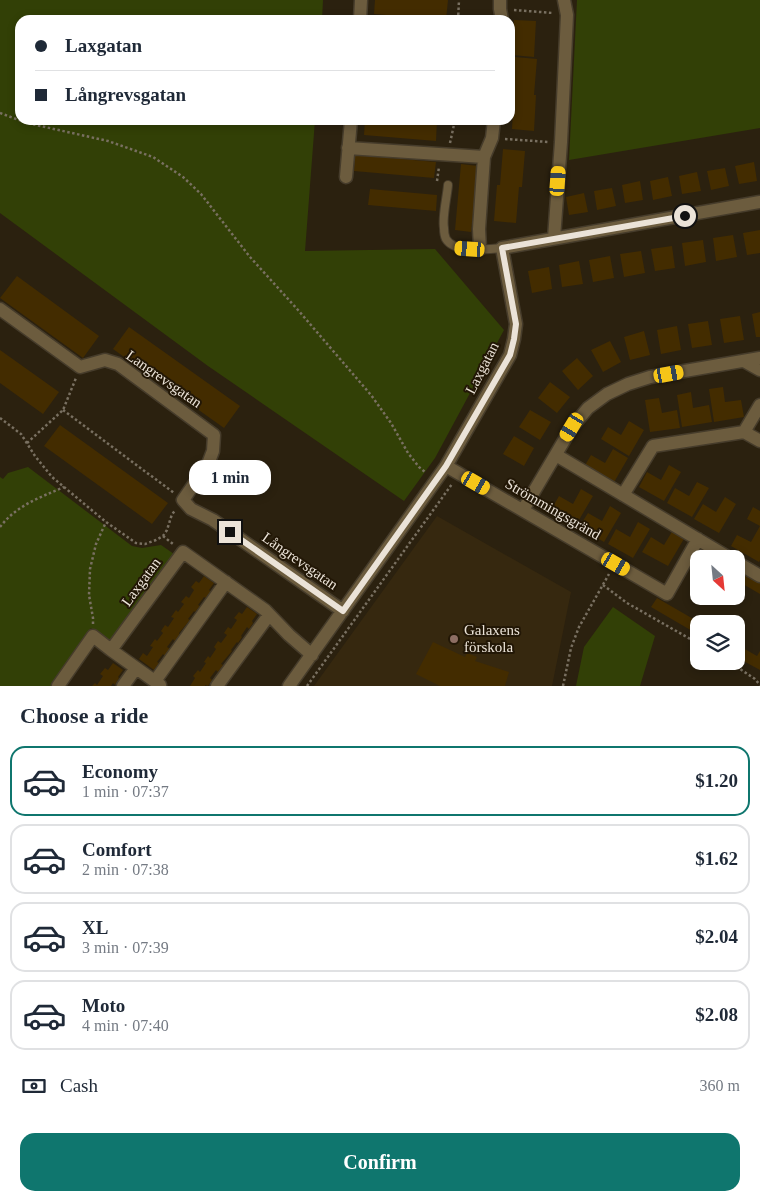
<!DOCTYPE html>
<html lang="en">
<head>
<meta charset="utf-8">
<style>
  body { margin:0; font-family:"Times New Roman",serif; background:#f6f6f7; color:#1f2937; height:100vh; display:flex; flex-direction:column; font-size:19px; white-space:nowrap }
  * { box-sizing:border-box; margin:0 }
  p { font-size:16px; color:#747a83 }
  .icon { flex:none; width:28px; height:28px; fill:none; stroke:currentColor; stroke-width:2; stroke-linecap:round; stroke-linejoin:round }
  .map { position:relative; height:686px; overflow:hidden }
  .details { display:flex; flex-direction:column; background:#fff; flex:1 }
  .details>* { flex:none }
  .top-card { position:absolute; left:15px; top:15px; width:500px; height:110px; border-radius:15px; box-shadow:0 2px 8px #0003; display:grid; align-content:center; height:110px; padding:0 20px; background:#fff }
  .needle { width:32px; rotate:153deg }
  .tools { position:absolute; left:690px; top:550px; display:grid; gap:10px }
  .tools a { display:grid; place-items:center; width:55px; height:55px; border-radius:10px; background:#fff; box-shadow:0 2px 8px #0003; font-size:25px }
  .end { position:absolute; width:22px; height:22px; margin:-11px; border:6px solid #ebe3d8; background:#111; box-shadow:0 0 0 2px #111 }
  .from { border-radius:50% }
  .bubble { position:absolute; height:35px; border-radius:15px; background:#fff; box-shadow:0 2px 8px #0003; font-size:16px; font-weight:800; line-height:35px; text-align:center }
  .car { position:absolute; width:15px; height:30px; margin:-15px -8px; border-radius:6px; box-shadow:0 0 4px 1px #0007; background:linear-gradient(#f5c518 24%,#345 0 40%,#f5c518 0 76%,#345 0 86%,#f5c518 0) }
  .top-card b { display:flex; align-items:center; gap:18px; height:48px; font-size:19px }
  .top-card b+b { border-top:1px solid #e0e1e3 }
  .top-card i { width:12px; height:12px; background:#1f2937 }
  ul { padding:0; list-style:none }
  li { display:flex; align-items:center; gap:15px; height:70px; margin:0 10px 8px; padding:0 10px; border:2px solid #e0e1e3; border-radius:15px }
  li div { flex:1 }
  li b { display:block; font-size:19px }
  li em { font-style:normal; font-weight:800 }
  li.selected { border-color:#0f766e }
  li>.icon { width:45px; height:45px; stroke-width:1.5 }
  h2 { padding:0 20px; font-size:22px; line-height:60px }
  .pay { display:flex; align-items:center; gap:12px; height:55px; padding:0 20px; font-size:19px }
  .pay p { margin-inline-start:auto }
  .cta { display:flex; gap:10px; margin-top:auto; padding:10px 20px }
  .cta a { flex:1; height:58px; border-radius:15px; background:#0f766e; color:#fff; font-size:20px; font-weight:800; line-height:58px; text-align:center }
  .map>svg:first-child { display:block }
  .built { fill:#36280f }
  .green { fill:#324006 }
  .building { fill:#432c00 }
  .lines { fill:none; stroke-linecap:round; stroke-linejoin:round }
  .lane-casing { stroke:#463c2b; stroke-width:10 }
  .street-casing { stroke:#463c2b; stroke-width:15 }
  .path { stroke:#797061; stroke-width:2.5; stroke-dasharray:2.5 2.5; stroke-linecap:butt }
  .lane { stroke:#6c5c3e; stroke-width:8 }
  .street { stroke:#6c5c3e; stroke-width:12 }
  .route { stroke:#ebe3d8; stroke-width:6 }
  .education-dot { fill:#8d6e63; stroke:#221706; stroke-width:2 }
  .labels { text-anchor:middle; dominant-baseline:central; stroke-width:4; stroke-linejoin:round; paint-order:stroke }
  .street-label { font-size:15px; fill:#ebe3d8; stroke:#221706 }
  .poi-label { font-size:15px; fill:#ebe3d8; stroke:#221706; text-anchor:start }
</style>
</head>
<body>
<div class="map">
<svg width="760" height="686" viewBox="0 0 760 686">
  <rect width="100%" height="100%" fill="#2b210f"/>
  <!-- built -->
  <path class="built" d="M437,516L571,592L552,686H314Z"/>
  <!-- green -->
  <path class="green" d="M0,0H323L322,20H20V120H315L305,251L435,249L504,330L435,458L404,501L208,366L0,213Z
    M577,0H760V128L569,160Z
    M28,467L132,546L142,548L161,545L174,554L109,641L91,628L52,686H0V477L3,479L8,473Z
    M613,607L655,636L640,686H576L584,647Z"/>
  <!-- building -->
  <path class="building" d="M375,0H448L446,20L374,14Z
    M514,20L536,21L534,57L512,55Z
    M515,57L537,59L534,95H536L534,131L512,129L514,93H512Z
    M365,120H437L436,141L364,135Z
    M503,149L525,151L522,187H519L516,223L494,221L497,185H500Z
    M355,155L436,162L434,178L354,171Z
    M754,162L757,181L739,184L735,166Z
    M461,164L478,166L471,232L455,230Z
    M725,168L729,186L711,190L707,171Z
    M697,172L701,191L682,194L679,176Z
    M668,177L672,196L653,200L650,181Z
    M640,181L643,200L625,203L622,185Z
    M612,188L616,206L597,210L594,191Z
    M370,189L437,195L436,211L368,205Z
    M584,193L588,212L569,215L566,197Z
    M760,230V253L747,255L743,233Z
    M733,235L737,257L716,261L713,238Z
    M703,240L706,262L685,266L682,243Z
    M672,246L675,268L655,271L651,249Z
    M641,251L645,273L624,277L620,254Z
    M610,256L614,278L593,282L589,260Z
    M579,261L583,284L562,287L559,265Z
    M549,267L552,289L532,293L528,271Z
    M17,276L99,336L83,358L0,298Z
    M760,312V337H756L752,314Z
    M740,316L744,340L724,343L720,319Z
    M708,321L712,345L692,348L688,324Z
    M677,326L681,350L661,354L657,330Z
    M129,327L240,406L224,428L113,349Z
    M644,331L650,355L630,360L624,337Z
    M610,341L621,362L603,372L591,350Z
    M0,350L59,392L43,414L0,383Z
    M577,358L593,376L578,390L562,371Z
    M550,382L570,397L557,413L538,398Z
    M723,387L725,402L741,400L744,417L714,422L709,389Z
    M691,392L693,408L709,405L712,422L682,427L677,395Z
    M659,398L662,413L677,410L680,428L650,432L645,400Z
    M530,410L551,422L540,440L519,427Z
    M629,421L644,430L629,456L601,439L608,427L621,435Z
    M60,425L168,503L152,524L44,446Z
    M514,436L534,448L524,466L503,454Z
    M613,449L628,458L613,484L584,467L591,455L605,463Z
    M669,465L681,472L664,501L639,487L647,472L661,480Z
    M697,482L709,488L692,517L667,503L675,488L689,496Z
    M581,489L593,496L576,525L551,510L559,496L573,504Z
    M725,497L736,504L719,533L694,519L703,504L716,512Z
    M610,506L621,513L604,542L579,527L588,513L602,521Z
    M753,507L760,511V560L759,562L731,546L737,535L751,542L760,526L747,519Z
    M638,522L650,529L633,558L608,544L616,529L630,537Z
    M673,530L685,537L668,566L642,552L651,537L664,545Z
    M704,548L723,559H701L698,557Z
    M736,567L760,581V594L736,580Z
    M204,576L214,583L209,590L211,592L206,598L204,597L198,605L200,606L195,612L194,611L188,619L190,620L179,633L180,635L175,641L173,639L167,647L170,649L165,656L163,654L157,662L159,663L154,670L139,659L143,653L147,656L153,647L150,646L155,639L157,641L163,633L161,631L165,625L168,627L174,618L171,617L176,610L178,612L184,604L181,602L186,596L189,598L194,590L191,587L196,581L199,583Z
    M657,598L702,624H699V635L651,607Z
    M247,607L257,614L252,621L253,623L249,629L247,627L241,636L242,637L238,643L237,642L231,650L232,651L221,664L223,665L218,672L216,670L210,678L212,680L208,686L205,685V686H190L195,678L193,676L198,670L200,672L206,663L204,662L208,656L210,658L216,649L214,647L218,641L221,643L227,635L224,633L228,627L231,629L237,620L234,618L239,612L242,614Z
    M433,642L465,657L467,653L477,657L475,661L509,672L505,686H440L416,674Z
    M736,644L757,656L760,651V670L736,657Z
    M113,663L123,670L118,677L119,678L115,685L113,683L111,686H92L95,683L97,685L103,676L100,674L105,668L108,670Z"/>
  <g class="lines">
    <!-- lane casing -->
    <g class="lane-casing">
      <path id="lane" d="M448,185C447,197 442,217 444,228C444,231 445,237 446,239C455,254 488,249 502,248"/>
    </g>
    <!-- street casing -->
    <g class="street-casing">
      <path id="street" d="M500,0V9L502,20
        M360,20L361,0
        M348,148L484,157
        M346,177L351,120
        M554,238L561,142L567,15L564,0
        M480,249L479,229L484,157L492,138L494,120
        M0,309L80,367L105,360L118,364L214,435L213,451L208,464L183,500L191,509L213,520L343,611
        M744,361L760,370
        M744,432L760,441
        M556,455L731,559
        M446,466L667,594L698,539
        M623,495L653,446L744,432L760,405
        M523,510L572,427L588,408L607,394L628,384L650,377L760,358
        M736,562L760,576
        M111,650L160,685
        M155,681L226,582
        M58,686L93,636L111,650L183,552L265,610L289,635L312,655
        M123,686L136,668
        M217,686L269,615
        M289,686L446,466L510,355L514,339L516,324L502,248L760,202"/>
    </g>
    <!-- path -->
    <path class="path" d="M514,10L553,13
      M458,20L459,0
      M0,113L27,123L108,141L153,157L183,177L201,194L250,257L298,310L371,395L391,423L408,453L419,467L425,472
      M505,139L549,142
      M450,143L455,120
      M437,181L439,167
      M63,410L174,493
      M0,418L21,434L35,456L52,477L106,522L136,543L145,544L156,540L163,536L167,530L172,514L175,511
      M27,443L63,410L76,378
      M0,527C17,505 39,498 64,487
      M163,536L173,544
      M603,585L627,603L699,644
      M93,624V618L89,595L90,569L96,544L106,522
      M728,661L755,679L760,685
      M307,686L452,484
      M563,686L571,648L579,627L609,574"/>
    <!-- lane -->
    <use href="#lane" class="lane"/>
    <!-- street -->
    <use href="#street" class="street"/>
  </g>
  <g class="lines">
    <!-- route -->
    <path class="route" d="M230,532L343,611L446,466L510,355L514,339L516,324L502,248L685,216"/>
  </g>
  <!-- markers -->
  <circle class="education-dot" cx="454" cy="639" r="5"/>
  <g class="labels">
    <!-- street labels -->
    <g class="street-label">
      <text transform="translate(482 368) rotate(-63)">Laxgatan</text>
      <text transform="translate(164 379) rotate(35)">Langrevsgatan</text>
      <text transform="translate(553 509) rotate(30)">Strömmingsgränd</text>
      <text transform="translate(300 561) rotate(35)">Långrevsgatan</text>
      <text transform="translate(141 582) rotate(-54)">Laxgatan</text>
    </g>
    <!-- poi labels -->
    <g class="poi-label">
      <text x="464" y="630">Galaxens<tspan x="464" dy="17">förskola</tspan></text>
    </g>
  </g>
</svg>
<div class="tools">
<a><svg class="needle" viewBox="-14 -14 28 28"><path d="M0-13l5 13h-10z" fill="#e53935"/><path d="M0 13l5-13h-10z" fill="#747a83"/></svg></a>
<a><svg class="icon" aria-label="layers" viewBox="0 0 24 24"><path d="M12 4l9 5-9 5-9-5zM3 14l9 5 9-5"/></svg></a>
</div>
<i class="end from" style="left:685px;top:216px"></i>
<i class="end" style="left:230px;top:532px"></i>
<div class="bubble" style="left:189px;top:460px;width:82px">1 min</div>
<i class="car" style="left:558px;top:181px;rotate:4deg"></i>
<i class="car" style="left:470px;top:249px;rotate:274deg"></i>
<i class="car" style="left:669px;top:374px;rotate:80deg"></i>
<i class="car" style="left:572px;top:427px;rotate:211deg"></i>
<i class="car" style="left:476px;top:483px;rotate:120deg"></i>
<i class="car" style="left:616px;top:564px;rotate:120deg"></i>
<div class="top-card">
<b><i class="from"></i>Laxgatan</b>
<b><i></i>Långrevsgatan</b>
</div>
</div>
<section class="details">
<h2>Choose a ride</h2>
<ul>
<li class="selected"><svg class="icon" aria-label="car" viewBox="0 0 24 24"><path d="M5 17H2v-5l4-1 3-4h7l3 4 3 1v5h-3M9 17h6M6 11h13"/><circle cx="7" cy="17" r="2"/><circle cx="17" cy="17" r="2"/></svg><div><b>Economy</b><p>1 min · 07:37</p></div><em>$1.20</em></li>
<li><svg class="icon" aria-label="car" viewBox="0 0 24 24"><path d="M5 17H2v-5l4-1 3-4h7l3 4 3 1v5h-3M9 17h6M6 11h13"/><circle cx="7" cy="17" r="2"/><circle cx="17" cy="17" r="2"/></svg><div><b>Comfort</b><p>2 min · 07:38</p></div><em>$1.62</em></li>
<li><svg class="icon" aria-label="car" viewBox="0 0 24 24"><path d="M5 17H2v-5l4-1 3-4h7l3 4 3 1v5h-3M9 17h6M6 11h13"/><circle cx="7" cy="17" r="2"/><circle cx="17" cy="17" r="2"/></svg><div><b>XL</b><p>3 min · 07:39</p></div><em>$2.04</em></li>
<li><svg class="icon" aria-label="car" viewBox="0 0 24 24"><path d="M5 17H2v-5l4-1 3-4h7l3 4 3 1v5h-3M9 17h6M6 11h13"/><circle cx="7" cy="17" r="2"/><circle cx="17" cy="17" r="2"/></svg><div><b>Moto</b><p>4 min · 07:40</p></div><em>$2.08</em></li>
</ul>
<div class="pay"><svg class="icon" aria-label="cash" viewBox="0 0 24 24"><path d="M3 7h18v10H3z"/><circle cx="12" cy="12" r="2"/></svg>Cash<p>360 m</p></div>
<div class="cta"><a>Confirm</a></div>
</section>
</body>
</html>
